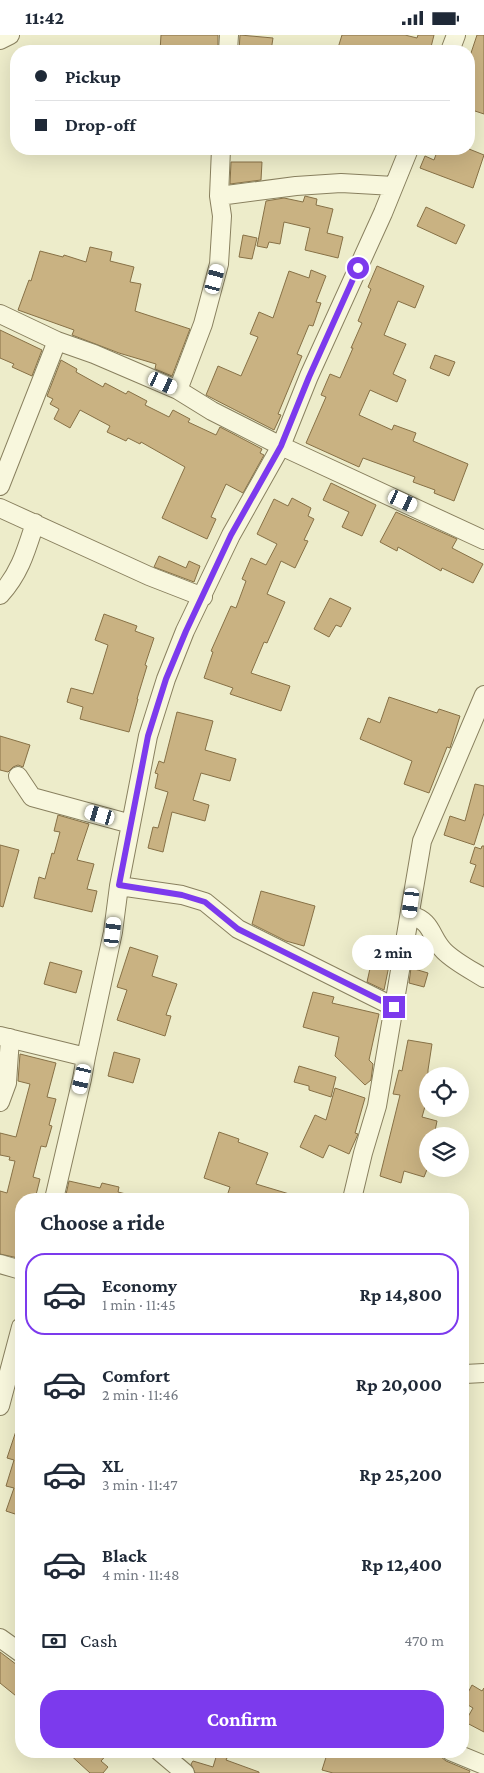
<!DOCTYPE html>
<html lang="en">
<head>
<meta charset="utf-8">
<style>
  body { margin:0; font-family:"Crimson Pro",serif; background:#f2f2f3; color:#1f2937; height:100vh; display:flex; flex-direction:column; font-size:19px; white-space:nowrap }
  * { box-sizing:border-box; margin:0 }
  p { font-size:16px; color:#747a83 }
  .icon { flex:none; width:28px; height:28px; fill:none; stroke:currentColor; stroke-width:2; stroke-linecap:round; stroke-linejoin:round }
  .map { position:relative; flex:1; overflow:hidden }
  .side { position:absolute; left:15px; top:1158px; width:454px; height:565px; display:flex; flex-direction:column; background:#fff; border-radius:20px; box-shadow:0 5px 20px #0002 }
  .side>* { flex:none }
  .banner { position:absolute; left:10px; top:10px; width:465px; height:110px; border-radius:20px; box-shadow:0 5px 20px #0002; display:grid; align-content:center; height:110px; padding:0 25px; background:#fff }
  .fabs { position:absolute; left:419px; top:1032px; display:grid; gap:10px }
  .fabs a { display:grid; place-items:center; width:50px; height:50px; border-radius:50%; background:#fff; box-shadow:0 5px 20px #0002; font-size:25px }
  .end { position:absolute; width:22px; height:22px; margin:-11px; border:6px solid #7c3aed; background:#fff; box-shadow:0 0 0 2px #fff }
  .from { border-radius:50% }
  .bubble { position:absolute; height:35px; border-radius:18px; background:#fff; box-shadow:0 5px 20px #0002; font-size:16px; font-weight:700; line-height:35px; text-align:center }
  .car { position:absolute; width:15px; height:30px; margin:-15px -8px; border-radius:6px; box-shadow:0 0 4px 1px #0007; background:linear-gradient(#fff 24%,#345 0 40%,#fff 0 76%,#345 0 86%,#fff 0) }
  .banner b { display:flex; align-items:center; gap:18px; height:48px; font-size:19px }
  .banner b+b { border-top:1px solid #e0e1e3 }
  .banner i { width:12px; height:12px; background:#1f2937 }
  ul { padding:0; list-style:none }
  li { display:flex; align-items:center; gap:15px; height:82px; margin:0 10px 8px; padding:0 15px; border:2px solid transparent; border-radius:20px }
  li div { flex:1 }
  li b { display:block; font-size:19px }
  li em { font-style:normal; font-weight:700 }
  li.current { border-color:#7c3aed }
  li>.icon { width:45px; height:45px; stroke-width:1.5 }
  h2 { padding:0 25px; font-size:22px; line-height:60px }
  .pay { display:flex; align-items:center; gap:12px; height:55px; padding:0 25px; font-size:19px }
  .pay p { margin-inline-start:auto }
  .cta { display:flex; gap:10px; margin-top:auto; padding:10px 25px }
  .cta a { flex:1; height:58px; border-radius:20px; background:#7c3aed; color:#fff; font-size:20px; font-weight:700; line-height:58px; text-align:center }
  .status { display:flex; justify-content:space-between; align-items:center; height:35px; padding:0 25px; background:#fff; direction:ltr }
  .status svg { height:14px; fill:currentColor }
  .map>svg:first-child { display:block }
  .building { fill:#c9b282; stroke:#877146 }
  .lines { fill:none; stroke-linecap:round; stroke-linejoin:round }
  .minor-casing { stroke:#89805f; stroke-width:20 }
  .minor { stroke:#f8f7dd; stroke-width:18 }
  .route { stroke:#7c3aed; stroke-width:6 }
</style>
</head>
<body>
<div class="status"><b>11:42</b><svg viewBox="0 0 49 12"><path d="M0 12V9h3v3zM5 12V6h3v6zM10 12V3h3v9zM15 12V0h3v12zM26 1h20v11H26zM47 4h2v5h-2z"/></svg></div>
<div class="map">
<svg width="484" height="1738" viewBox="0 0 484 1738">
  <rect width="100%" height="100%" fill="#edecca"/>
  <!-- building -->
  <path class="building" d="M161,0H218V16H160Z
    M240,0L273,3L271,16H239Z
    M342,0H405L417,3L418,0H434L430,16H337Z
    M477,0H484V79L469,74V24Z
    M438,114H469L484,120L473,153L420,133L425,121L434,125Z
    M231,127H262L261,145L230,149Z
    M305,161L317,164L316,170L333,174L327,198L343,202L338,223L305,215L310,193L284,187L280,209L269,207L267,213L257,211L266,166L284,163L303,167Z
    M426,172L465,190L456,209L417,191Z
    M243,200L257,203L252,224L239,222Z
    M90,212L112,217L110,226L134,232L130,247L141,249L135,276L190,294L172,341L155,334L156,329L119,318L72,300L74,295L18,275L29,245L31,246L40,216L63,222L64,220L86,227Z
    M377,231L424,251L415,273L398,266L384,300L406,309L393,339L406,345L397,367L370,355L359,380L392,395L394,390L416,398L413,406L468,429L454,466L434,458L435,455L413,447L415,442L363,423L359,432L306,408L326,362L321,360L330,339L340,343L353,313H351L362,288L358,286L371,254L368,252Z
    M311,235L326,241L316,267L321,268L313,291L309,290L297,319L302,321L278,379L281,380L274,395L206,360L218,331L241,341L258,302L250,299L259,277L273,283L289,236L309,243Z
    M0,295L42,315L32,341L12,332L14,329L0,323Z
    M435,320L455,327L449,341L430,333Z
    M61,325L77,334L76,337L103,352L105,348L126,359L128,356L147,366L145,370L169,382L173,375L190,384L188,387L216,400L220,392L262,414L260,418L264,420L243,458L226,449L211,482L216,484L207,504L162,483L185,432L141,407L140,409L128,403L126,406L107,397L110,391L80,375L70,393L54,384L59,374L50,369L53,364L47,361Z
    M331,448L376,470L362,501L342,492L349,477L323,465Z
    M292,463L311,473L308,481L314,484L304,505L308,506L295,533L281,526L267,559L285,567L267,608L264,607L251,638L290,651L281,676L230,659L233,653L204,643L213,617L211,616L231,571L236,573L246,546L242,544L251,523L266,530L277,509L257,499L274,464L288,471Z
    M396,477L457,504L452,513L483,529L473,548L442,533L441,536L398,512L397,516L380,507Z
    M159,521L186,533L189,526L200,531L194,547L154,532Z
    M330,563L351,573L341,592L336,590L329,602L314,594Z
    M104,579L137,591L135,596L154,603L145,630L147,631L137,664H138L129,697L80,684L83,672L67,667L71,653L93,659L108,610L95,605Z
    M389,662L437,678L439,674L460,681L450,713L447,712L429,758L404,749L412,726L360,704L368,683L380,688Z
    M177,677L213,686L205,715L236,724L230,746L201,738L193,765L209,770L205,786L172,777L163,817L148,813L153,792L158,793L168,757L155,753L158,739L155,738L159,726L164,728Z
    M0,701L30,710L23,732L18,730L13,732L8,737L0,735Z
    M475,749L484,751V778L474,810L444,800L450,781L465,786Z
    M58,780L89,789L77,825L94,829L87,854L97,856L92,877L34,863L39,842L45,844L52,818L54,819L60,797L54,796Z
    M0,810L19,815L3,872L0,871Z
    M482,811H484V852L470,847L476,830L470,828L475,812L481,814Z
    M261,856L315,871L304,911L286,906L252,889Z
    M367,905L393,911L384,955L367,947L371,929L361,927Z
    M130,912L158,921L152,941L177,949L166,980L171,981L165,1001L117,985L127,955L117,952Z
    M50,927L82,936L76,958L44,949Z
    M411,933L428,938L424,952L409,948Z
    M313,957L334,962L332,968L379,979L369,1025L373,1029L371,1045L365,1050L335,1021L339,1002L303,992Z
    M408,1005L432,1009L428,1035V1061L422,1082L437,1086L434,1101H428V1132L424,1142L404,1136L401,1148L380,1141L400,1060L393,1059L399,1035L402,1036Z
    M114,1017L140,1024L133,1048L108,1041Z
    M20,1019L56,1028L47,1062L56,1064L49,1090L52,1091L46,1112L41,1111L33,1142L40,1144L35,1164H21V1210L18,1223L0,1219V1156L7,1158L15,1126L9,1125L10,1122L0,1120V1098L16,1102L30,1049L18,1046Z
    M299,1031L336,1042L331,1062L309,1055V1051L294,1047Z
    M335,1053L365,1063L355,1098L358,1099L349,1119L329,1110L323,1123L300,1112L315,1080L326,1085Z
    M219,1097L239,1104L238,1107L268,1118L256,1149L296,1161L295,1164H226L230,1152L204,1143Z
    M69,1146L100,1153L102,1148L119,1152L118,1157L126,1159V1164H65Z
    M19,1387H21V1481L6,1476L14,1453L6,1451L14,1425L7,1423Z
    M0,1617L21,1633V1665L0,1648Z
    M472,1650L482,1656L484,1653V1697L465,1687L473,1673L463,1667Z
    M66,1716H110L101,1726L108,1732L103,1738H90Z
    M328,1716H440L441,1722L446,1726L470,1736L469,1738H333L322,1735Z
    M217,1719L227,1723L226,1725L259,1737V1738H195L191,1729L193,1726L213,1732Z"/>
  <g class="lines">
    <!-- minor casing -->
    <g class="minor-casing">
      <path id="minor" d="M0,5L10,0
        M228,16L229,0
        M450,16L456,0
        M219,161L296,151L341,148L394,151
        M0,279L57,306L94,319L178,355L212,376L281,411L484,505
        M178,355L203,289L219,229L222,181L219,161L221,114
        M0,451L57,306
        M0,473L149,541L203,562
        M0,560C20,538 26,516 35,488
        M18,741L32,762L131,789
        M119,851L182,860L205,867L238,894L394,972
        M410,880C433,886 430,902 444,916C455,927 471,935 484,943
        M0,1001L86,1022
        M0,1067L7,1048L10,1003
        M54,1164L82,1044L86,1022L113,897L119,851L148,701L166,644L185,596L231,500L281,411L309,341L383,178L409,114
        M352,1164L363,1118L377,1071L422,806L484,660
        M0,1229L21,1235
        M462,1337L465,1339L484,1338
        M0,1371L21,1292
        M0,1603L21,1618
        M159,1716L185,1738
        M450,1716L484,1730"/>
    </g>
    <!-- minor -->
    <use href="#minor" class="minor"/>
  </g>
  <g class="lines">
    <!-- route -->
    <path class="route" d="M358,233L309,342L281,411L231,500L186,596L166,644L148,701L119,850L182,860L205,867L238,894L394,972"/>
  </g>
</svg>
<div class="fabs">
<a><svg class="icon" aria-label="locate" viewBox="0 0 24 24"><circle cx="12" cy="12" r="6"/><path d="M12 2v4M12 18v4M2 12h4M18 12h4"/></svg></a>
<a><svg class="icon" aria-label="layers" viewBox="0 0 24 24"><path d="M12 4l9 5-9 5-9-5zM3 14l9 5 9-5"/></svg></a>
</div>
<i class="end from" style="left:358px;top:233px"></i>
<i class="end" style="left:394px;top:972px"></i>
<div class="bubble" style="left:352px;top:900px;width:82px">2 min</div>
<i class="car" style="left:215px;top:244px;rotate:15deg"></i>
<i class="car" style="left:163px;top:348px;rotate:115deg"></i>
<i class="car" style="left:403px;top:466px;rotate:115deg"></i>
<i class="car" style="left:100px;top:780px;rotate:286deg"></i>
<i class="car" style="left:411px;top:868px;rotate:187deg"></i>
<i class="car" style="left:113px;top:897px;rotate:7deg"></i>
<i class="car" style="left:82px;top:1044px;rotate:193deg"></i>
<div class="banner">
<b><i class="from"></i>Pickup</b>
<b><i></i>Drop-off</b>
</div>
<section class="side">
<h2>Choose a ride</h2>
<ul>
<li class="current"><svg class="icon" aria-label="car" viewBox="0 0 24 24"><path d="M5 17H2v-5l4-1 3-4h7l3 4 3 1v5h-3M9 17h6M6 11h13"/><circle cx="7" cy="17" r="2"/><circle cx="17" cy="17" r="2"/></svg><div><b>Economy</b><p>1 min · 11:45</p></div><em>Rp 14,800</em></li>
<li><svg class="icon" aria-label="car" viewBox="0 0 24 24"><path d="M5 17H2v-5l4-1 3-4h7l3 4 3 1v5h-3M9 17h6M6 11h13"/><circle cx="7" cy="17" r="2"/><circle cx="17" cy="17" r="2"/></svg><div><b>Comfort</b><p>2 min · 11:46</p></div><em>Rp 20,000</em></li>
<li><svg class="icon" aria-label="car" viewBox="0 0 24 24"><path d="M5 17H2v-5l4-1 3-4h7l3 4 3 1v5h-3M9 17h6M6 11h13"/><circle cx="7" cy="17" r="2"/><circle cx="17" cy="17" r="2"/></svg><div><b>XL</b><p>3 min · 11:47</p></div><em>Rp 25,200</em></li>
<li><svg class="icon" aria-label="car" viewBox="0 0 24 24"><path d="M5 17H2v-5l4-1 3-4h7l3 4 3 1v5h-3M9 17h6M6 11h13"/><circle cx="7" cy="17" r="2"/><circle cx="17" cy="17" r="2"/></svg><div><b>Black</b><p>4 min · 11:48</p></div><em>Rp 12,400</em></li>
</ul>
<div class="pay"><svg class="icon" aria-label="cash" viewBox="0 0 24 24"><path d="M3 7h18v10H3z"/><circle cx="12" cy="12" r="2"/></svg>Cash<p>470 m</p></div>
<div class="cta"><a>Confirm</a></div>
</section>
</div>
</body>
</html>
